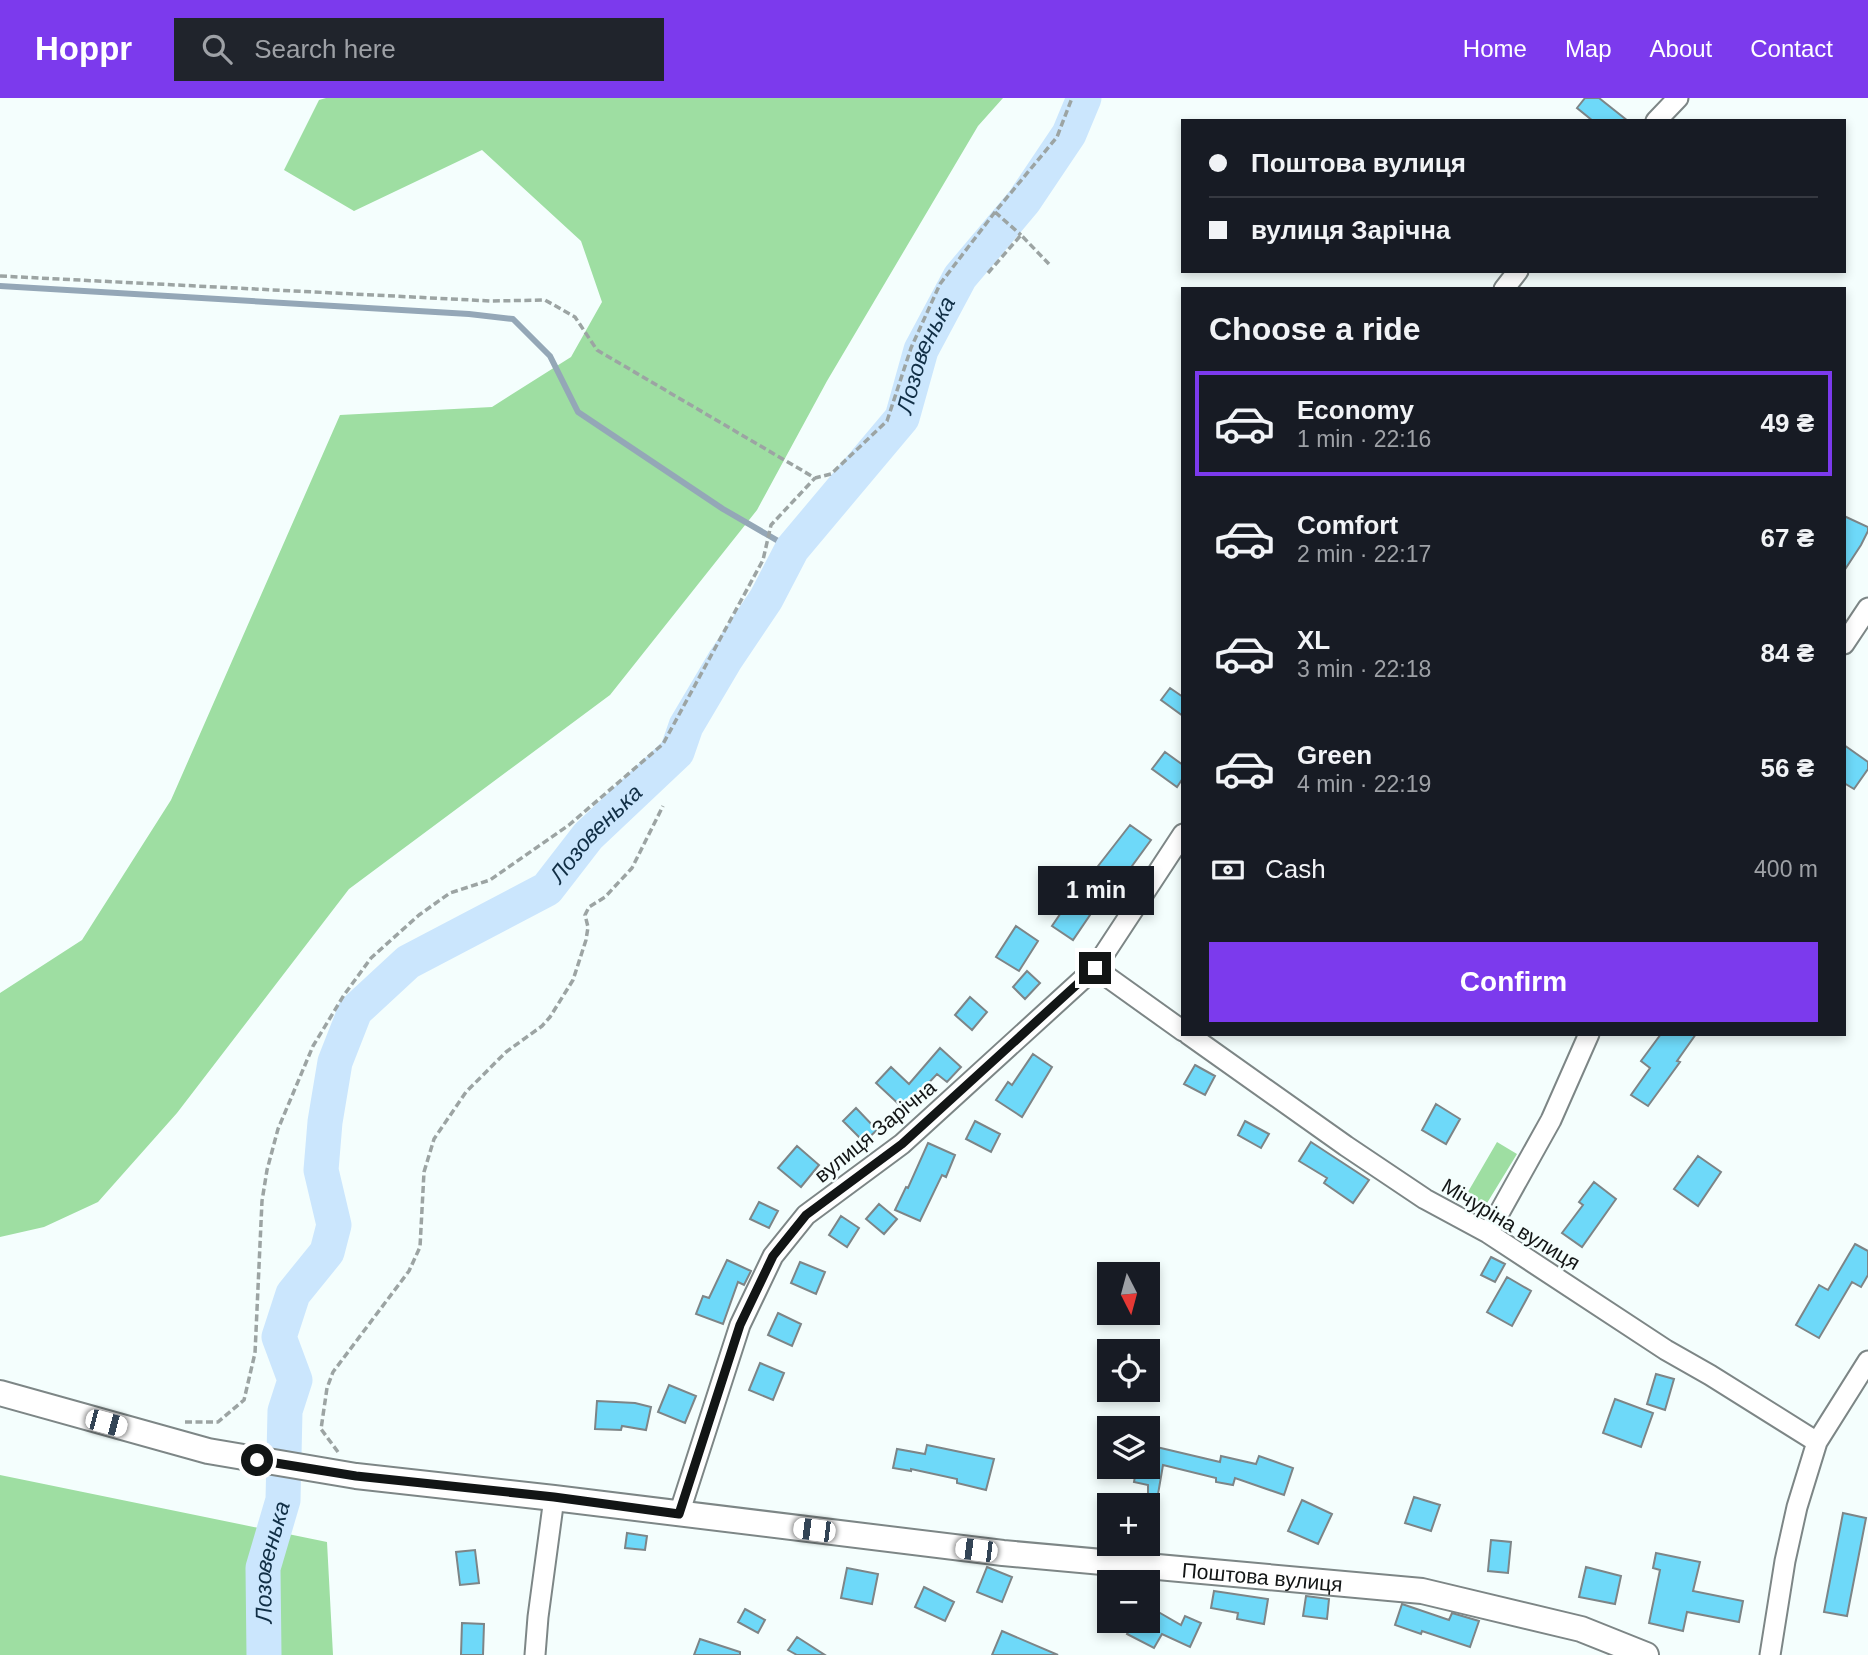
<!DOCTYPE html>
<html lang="en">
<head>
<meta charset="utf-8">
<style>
  body { margin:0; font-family:Helvetica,sans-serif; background:#20242c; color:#f1f3f6; height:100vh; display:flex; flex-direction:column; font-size:26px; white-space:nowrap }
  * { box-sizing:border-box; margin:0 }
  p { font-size:23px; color:#9ea1a6 }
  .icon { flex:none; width:38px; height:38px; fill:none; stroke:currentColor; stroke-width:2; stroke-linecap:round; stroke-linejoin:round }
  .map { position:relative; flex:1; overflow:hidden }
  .sheet { position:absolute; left:1181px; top:189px; width:665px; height:749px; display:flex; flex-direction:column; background:#171b24; border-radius:0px; box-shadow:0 4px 10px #0003 }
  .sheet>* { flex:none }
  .guide { position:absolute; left:1181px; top:21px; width:665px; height:154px; border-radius:0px; box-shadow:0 4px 10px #0003; display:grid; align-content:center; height:154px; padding:0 28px; background:#171b24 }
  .needle { width:46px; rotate:174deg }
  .tools { position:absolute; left:1097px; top:1164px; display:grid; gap:14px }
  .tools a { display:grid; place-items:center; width:63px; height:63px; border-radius:0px; background:#171b24; box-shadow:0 4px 10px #0003; font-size:35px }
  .end { position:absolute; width:32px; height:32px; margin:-16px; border:9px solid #121515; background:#fff; box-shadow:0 0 0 4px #fff }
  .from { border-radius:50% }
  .bubble { position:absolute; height:49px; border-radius:0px; background:#171b24; box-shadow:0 4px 10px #0003; font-size:23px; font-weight:800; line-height:49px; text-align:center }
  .car { position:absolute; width:21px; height:42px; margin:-21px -10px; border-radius:9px; box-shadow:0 0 5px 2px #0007; background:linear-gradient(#fff 24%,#345 0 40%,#fff 0 76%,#345 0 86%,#fff 0) }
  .guide b { display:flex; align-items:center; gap:24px; height:66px; font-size:26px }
  .guide b+b { border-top:2px solid #363941 }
  .guide i { width:18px; height:18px; background:#f1f3f6 }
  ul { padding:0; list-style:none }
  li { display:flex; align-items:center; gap:21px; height:105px; margin:0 14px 10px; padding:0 14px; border:4px solid transparent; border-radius:0px }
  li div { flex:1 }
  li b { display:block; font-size:26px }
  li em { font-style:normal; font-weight:800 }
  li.on { border-color:#7c3aed }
  li>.icon { width:63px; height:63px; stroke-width:1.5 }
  h2 { padding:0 28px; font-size:32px; line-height:84px }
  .pay { display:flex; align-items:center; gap:18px; height:77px; padding:0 28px; font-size:26px }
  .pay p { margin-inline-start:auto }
  .button { display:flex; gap:14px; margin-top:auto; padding:14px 28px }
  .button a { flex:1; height:80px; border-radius:0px; background:#7c3aed; color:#fff; font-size:28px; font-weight:800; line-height:80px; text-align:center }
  header { display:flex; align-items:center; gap:42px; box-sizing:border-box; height:98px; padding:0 35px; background:#7c3aed; color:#fff }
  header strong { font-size:33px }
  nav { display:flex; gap:38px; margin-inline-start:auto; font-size:24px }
  .search { width:490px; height:63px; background:#20242c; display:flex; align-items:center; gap:18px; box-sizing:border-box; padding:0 24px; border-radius:0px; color:#9ea1a6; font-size:26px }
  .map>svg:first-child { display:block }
  .green { fill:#9edea2 }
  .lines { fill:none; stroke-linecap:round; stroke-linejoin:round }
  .stream { stroke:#94a7b7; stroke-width:6 }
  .river { stroke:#cbe6fd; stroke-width:35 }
  .building { fill:#6ed9f9; stroke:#7d8587; stroke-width:2 }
  .minor-casing { stroke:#7d8686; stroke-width:23 }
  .tertiary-casing { stroke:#7d8686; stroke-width:28 }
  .path { stroke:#9ca4a3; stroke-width:3.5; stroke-dasharray:7 3.5; stroke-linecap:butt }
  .minor { stroke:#fff; stroke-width:19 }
  .tertiary { stroke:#fff; stroke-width:24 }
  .route { stroke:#121515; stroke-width:9 }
  .labels { text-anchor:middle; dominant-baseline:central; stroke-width:5; stroke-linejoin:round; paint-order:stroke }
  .street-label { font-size:21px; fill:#121515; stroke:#f4fefd }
  .water-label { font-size:23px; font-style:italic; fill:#112f46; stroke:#f4fefd }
</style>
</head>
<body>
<header>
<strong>Hoppr</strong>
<div class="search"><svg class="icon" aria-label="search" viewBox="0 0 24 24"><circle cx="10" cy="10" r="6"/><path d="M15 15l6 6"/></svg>Search here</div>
<nav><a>Home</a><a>Map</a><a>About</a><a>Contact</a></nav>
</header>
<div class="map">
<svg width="1868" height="1557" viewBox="0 0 1868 1557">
  <rect width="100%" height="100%" fill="#f4fefd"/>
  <!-- green -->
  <path class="green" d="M326,0H1003L978,28L827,283L757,412L610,597L349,791L177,1015L98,1104L44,1129L0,1139V895L82,842L171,702L340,317L492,309L571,259L602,204L581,143L482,52L354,113L284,72L319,2Z
    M1497,1044L1517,1056L1484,1110L1465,1099Z
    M0,1377L327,1444L333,1557H0Z"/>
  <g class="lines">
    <!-- stream -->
    <path class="stream" d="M0,188L469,216L513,221L550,258L578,314L723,411L792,451"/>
    <!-- river -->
    <path class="river" id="s1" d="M264,1557L263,1470L283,1402L285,1313L295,1282L279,1239L293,1196L327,1154L334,1127L321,1072L325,1024L335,964L355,913L408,864L547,791L588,738L677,654L686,628L725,562L766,501L792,451L902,320L921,252L960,179L1024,103L1069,36L1084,0"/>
  </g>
  <!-- building -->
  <path class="building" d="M1585,0H1599L1628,23H1593L1577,10Z
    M1844,418L1868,429V433L1861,447L1844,473Z
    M1170,590L1183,599V618L1161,602Z
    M1844,647L1868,664V671L1854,691L1844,685Z
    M1165,654L1183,667V680L1177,689L1152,671Z
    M1130,727L1151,742L1110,798L1088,781Z
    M1069,803L1090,817L1073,842L1052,828Z
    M1016,828L1038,843L1019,873L996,859Z
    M1027,873L1040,885L1025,901L1013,889Z
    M970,899L987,914L972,932L955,917Z
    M1661,936H1696L1677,963L1680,964L1648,1008L1631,997L1650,970L1641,963Z
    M940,950L961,969L947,984L937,976L904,1011L876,985L891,969L909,986Z
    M1033,956L1052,969L1022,1019L996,1002L1008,984L1012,987Z
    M1195,967L1215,978L1205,997L1184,986Z
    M1436,1006L1460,1021L1446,1046L1422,1032Z
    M856,1010L877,1032L864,1044L843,1023Z
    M975,1023L1000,1036L991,1054L966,1041Z
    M1245,1023L1269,1036L1261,1050L1238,1037Z
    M1311,1044L1369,1082L1353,1105L1324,1085L1327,1080L1299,1063Z
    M928,1045L955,1057L946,1079L942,1077L920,1123L895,1112L906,1089L908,1090Z
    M797,1048L819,1067L801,1089L778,1070Z
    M1698,1058L1721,1074L1698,1108L1674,1091Z
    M1594,1084L1616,1101L1582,1149L1562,1135L1583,1107L1579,1104Z
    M759,1104L778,1113L769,1130L750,1121Z
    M879,1106L897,1121L884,1136L866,1121Z
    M841,1118L859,1130L847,1149L829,1137Z
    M1855,1146L1868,1153V1177L1861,1189L1852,1184L1819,1240L1796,1227L1819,1187L1828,1192Z
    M1491,1159L1505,1166L1495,1184L1481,1177Z
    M727,1162L751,1173L744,1187L738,1184L723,1226L696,1216L703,1198L709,1200Z
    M800,1164L825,1174L816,1196L791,1185Z
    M1507,1179L1531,1193L1512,1228L1487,1214Z
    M778,1215L801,1226L792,1248L768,1237Z
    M760,1265L784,1275L773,1302L749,1292Z
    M1656,1276L1674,1281L1665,1312L1647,1306Z
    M669,1287L696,1298L685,1325L658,1314Z
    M1615,1301L1653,1315L1641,1349L1603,1335Z
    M597,1303L635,1305L651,1309L646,1332L622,1328L621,1332L595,1331Z
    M927,1347L994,1361L986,1392L957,1385V1381L911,1371V1373L893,1370L897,1351L925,1356Z
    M1148,1347L1220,1364L1221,1358L1256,1366L1259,1358L1293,1370L1284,1397L1235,1380L1233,1387L1216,1384V1380L1163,1367L1156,1408L1148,1407V1387L1134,1384L1137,1368H1148Z
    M1414,1399L1440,1407L1431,1433L1405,1425Z
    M1302,1402L1332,1416L1318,1446L1288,1433Z
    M1843,1415L1866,1420L1847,1518L1824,1514Z
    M627,1435L647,1438L645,1452L625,1450Z
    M1491,1442L1511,1444L1508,1475L1488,1473Z
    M475,1452L479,1485L460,1487L456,1454Z
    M1656,1455L1700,1464L1693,1493L1743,1503L1739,1524L1687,1514L1683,1533L1649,1525L1660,1472L1653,1470Z
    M987,1469L1012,1479L1002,1504L977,1494Z
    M1586,1469L1621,1478L1615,1506L1579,1499Z
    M847,1470L878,1476L872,1506L841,1500Z
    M924,1489L954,1504L945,1523L915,1509Z
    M1214,1493L1268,1501L1264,1526L1237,1521L1238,1515L1211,1510Z
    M1306,1498L1329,1501L1327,1521L1303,1518Z
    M1402,1506L1449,1522L1452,1515L1479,1523L1470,1549L1422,1533L1421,1536L1395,1527Z
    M1148,1508L1181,1527L1185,1518L1201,1525L1190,1549L1162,1536L1154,1550L1127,1536L1134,1522H1148Z
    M745,1511L765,1522L758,1535L738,1524Z
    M462,1525L484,1526L483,1557H461Z
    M1002,1533L1058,1557H992Z
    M797,1539L825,1557H797L788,1552Z
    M700,1541L740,1554V1557H694Z"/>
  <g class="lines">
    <!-- minor casing -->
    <g class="minor-casing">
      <path id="minor" d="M1656,23L1678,0
        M1504,191L1518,173
        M1844,546L1868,510
        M1095,870L1183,933
        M1188,936L1346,1048L1425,1101L1488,1135L1666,1252L1710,1277L1817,1344
        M1488,1135L1551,1022L1589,936
        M679,1416L740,1227L773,1158L806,1117L902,1046L1095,870L1183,736
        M535,1557L538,1519L554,1400
        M1770,1557L1785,1463L1797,1409L1817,1344L1868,1263"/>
    </g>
    <!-- tertiary casing -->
    <g class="tertiary-casing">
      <g id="tertiary">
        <path id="s2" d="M0,1295L208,1353L356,1378L554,1400L1003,1455L1422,1493L1581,1531L1646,1557"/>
      </g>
    </g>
    <!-- path -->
    <path class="path" d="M995,114L1021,137
      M988,175L1021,137L1049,166
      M0,178L491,203L545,202L575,219L597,252L815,380L831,376L887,323L911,250L940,186L995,114L1057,39L1072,0
      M185,1324H218L244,1302L255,1255L262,1103L267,1072L278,1031L313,948L344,897L371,860L419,817L450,795L490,782L569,727L663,646L763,462L771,427L815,380
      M338,1354L321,1331L327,1290L333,1274L409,1173L420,1149L424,1074L434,1041L466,994L506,954L542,928L550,919L573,882L586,842L588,829L585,817L589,809L605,799L632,770L663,708"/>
    <!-- minor -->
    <use href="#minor" class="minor"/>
    <!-- tertiary -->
    <use href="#tertiary" class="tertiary"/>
  </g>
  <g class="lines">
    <!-- route -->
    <path class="route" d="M257,1362L356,1378L554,1399L679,1416L740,1227L773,1158L806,1117L902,1046L1095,870"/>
  </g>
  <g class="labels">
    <!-- street labels -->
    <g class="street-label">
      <text transform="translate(875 1033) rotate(-39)">вулиця Зарічна</text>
      <text transform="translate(1511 1126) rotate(31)">Мічуріна вулиця</text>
      <text stroke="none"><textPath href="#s2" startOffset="1278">Поштова вулиця</textPath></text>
    </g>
    <!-- water labels -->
    <g class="water-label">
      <text stroke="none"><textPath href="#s1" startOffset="1564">Лозовенька</textPath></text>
      <text stroke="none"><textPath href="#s1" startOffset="976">Лозовенька</textPath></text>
      <text stroke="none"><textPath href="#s1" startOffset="94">Лозовенька</textPath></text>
    </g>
  </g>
</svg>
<div class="tools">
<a><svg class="needle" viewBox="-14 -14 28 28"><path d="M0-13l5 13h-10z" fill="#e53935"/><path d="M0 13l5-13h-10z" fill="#9ea1a6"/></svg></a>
<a><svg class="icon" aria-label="locate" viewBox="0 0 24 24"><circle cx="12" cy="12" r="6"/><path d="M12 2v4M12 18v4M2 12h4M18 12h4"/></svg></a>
<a><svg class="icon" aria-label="layers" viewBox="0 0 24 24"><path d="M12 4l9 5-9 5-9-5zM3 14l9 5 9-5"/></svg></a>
<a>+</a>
<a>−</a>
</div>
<i class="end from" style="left:257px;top:1362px"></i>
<i class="end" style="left:1095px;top:870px"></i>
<div class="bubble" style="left:1038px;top:768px;width:116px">1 min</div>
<i class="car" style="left:106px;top:1325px;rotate:105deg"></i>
<i class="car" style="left:814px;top:1432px;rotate:277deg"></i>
<i class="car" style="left:976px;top:1452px;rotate:277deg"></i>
<div class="guide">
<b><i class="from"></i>Поштова вулиця</b>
<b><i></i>вулиця Зарічна</b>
</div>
<section class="sheet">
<h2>Choose a ride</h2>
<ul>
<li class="on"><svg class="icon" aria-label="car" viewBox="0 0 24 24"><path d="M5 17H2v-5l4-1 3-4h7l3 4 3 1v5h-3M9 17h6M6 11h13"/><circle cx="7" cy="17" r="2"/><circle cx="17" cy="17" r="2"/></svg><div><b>Economy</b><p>1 min · 22:16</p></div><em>49 ₴</em></li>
<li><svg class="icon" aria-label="car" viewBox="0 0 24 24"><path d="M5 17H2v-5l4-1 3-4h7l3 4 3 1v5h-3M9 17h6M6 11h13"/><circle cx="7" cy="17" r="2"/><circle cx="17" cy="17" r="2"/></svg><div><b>Comfort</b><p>2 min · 22:17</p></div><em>67 ₴</em></li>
<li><svg class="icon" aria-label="car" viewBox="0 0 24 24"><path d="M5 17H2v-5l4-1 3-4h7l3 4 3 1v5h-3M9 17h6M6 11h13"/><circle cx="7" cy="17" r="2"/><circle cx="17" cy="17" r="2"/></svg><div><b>XL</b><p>3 min · 22:18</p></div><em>84 ₴</em></li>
<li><svg class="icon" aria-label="car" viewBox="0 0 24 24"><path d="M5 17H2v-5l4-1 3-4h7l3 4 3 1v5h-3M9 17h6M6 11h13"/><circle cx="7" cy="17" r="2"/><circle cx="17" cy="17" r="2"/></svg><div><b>Green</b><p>4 min · 22:19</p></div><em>56 ₴</em></li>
</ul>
<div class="pay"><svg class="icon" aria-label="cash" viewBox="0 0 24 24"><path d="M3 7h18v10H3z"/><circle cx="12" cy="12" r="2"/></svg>Cash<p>400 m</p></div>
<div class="button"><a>Confirm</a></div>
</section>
</div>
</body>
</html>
